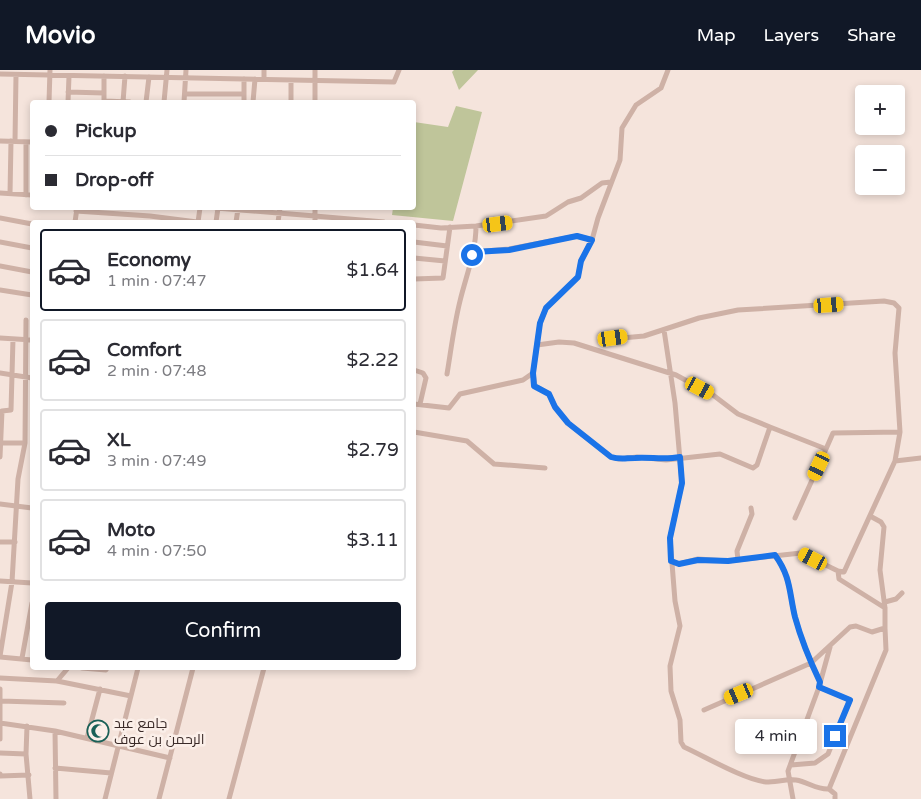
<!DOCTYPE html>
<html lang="en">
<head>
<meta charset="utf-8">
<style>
  body { margin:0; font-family:"Varela Round",Cairo,sans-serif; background:#f7f7f7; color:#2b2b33; height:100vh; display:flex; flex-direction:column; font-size:19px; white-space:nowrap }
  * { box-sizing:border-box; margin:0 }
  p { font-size:16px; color:#7c7c81 }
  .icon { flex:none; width:28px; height:28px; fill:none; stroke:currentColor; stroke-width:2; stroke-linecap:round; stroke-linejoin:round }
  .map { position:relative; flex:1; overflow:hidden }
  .panel { position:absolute; left:30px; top:150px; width:386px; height:450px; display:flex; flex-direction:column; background:#fff; border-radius:5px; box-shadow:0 2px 8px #0003 }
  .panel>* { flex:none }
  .guide { position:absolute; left:30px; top:30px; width:386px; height:110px; border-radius:5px; box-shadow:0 2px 8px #0003; display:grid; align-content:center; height:110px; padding:0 15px; background:#fff }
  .tools { position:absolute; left:855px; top:15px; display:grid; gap:10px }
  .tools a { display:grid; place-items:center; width:50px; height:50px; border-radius:5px; background:#fff; box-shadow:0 2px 8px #0003; font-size:25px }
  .end { position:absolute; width:22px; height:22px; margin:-11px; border:6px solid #1a73e8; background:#fff; box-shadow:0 0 0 2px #fff }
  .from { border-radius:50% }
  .bubble { position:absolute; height:35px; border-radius:5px; background:#fff; box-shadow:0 2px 8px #0003; font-size:16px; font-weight:600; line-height:35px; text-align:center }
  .car { position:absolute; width:15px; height:30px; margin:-15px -8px; border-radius:6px; box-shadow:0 0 4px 1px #0007; background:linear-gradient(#f5c518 24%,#345 0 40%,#f5c518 0 76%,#345 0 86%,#f5c518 0) }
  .guide b { display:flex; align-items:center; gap:18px; height:48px; font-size:19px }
  .guide b+b { border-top:1px solid #e1e1e2 }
  .guide i { width:12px; height:12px; background:#2b2b33 }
  ul { padding:9px 0 0; list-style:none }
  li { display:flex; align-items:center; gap:15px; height:82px; margin:0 10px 8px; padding:0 5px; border:2px solid #e1e1e2; border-radius:5px }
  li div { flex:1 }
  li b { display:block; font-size:19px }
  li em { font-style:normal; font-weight:600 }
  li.active { border-color:#111827 }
  li>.icon { width:45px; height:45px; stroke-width:1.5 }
  .button { display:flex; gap:10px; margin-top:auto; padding:10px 15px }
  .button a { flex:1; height:58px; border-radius:5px; background:#111827; color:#fff; font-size:20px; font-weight:600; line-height:58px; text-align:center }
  header { display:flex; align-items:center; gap:30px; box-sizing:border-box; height:70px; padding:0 25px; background:#111827; color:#fff }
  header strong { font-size:24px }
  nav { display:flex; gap:28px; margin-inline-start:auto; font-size:18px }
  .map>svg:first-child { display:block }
  .green { fill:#bfc59a }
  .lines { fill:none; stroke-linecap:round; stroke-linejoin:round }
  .minor { stroke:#ceb1a6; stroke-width:5 }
  .route { stroke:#1a73e8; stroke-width:6 }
  .labels { text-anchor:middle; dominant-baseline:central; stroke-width:5; stroke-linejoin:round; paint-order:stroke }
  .poi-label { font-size:14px; fill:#3a2a28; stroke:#fbefe9; text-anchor:start }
</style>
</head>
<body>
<header>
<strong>Movio</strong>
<nav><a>Map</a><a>Layers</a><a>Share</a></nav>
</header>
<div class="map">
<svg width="921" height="729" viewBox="0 0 921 729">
  <rect width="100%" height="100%" fill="#f5e4dc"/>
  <!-- green -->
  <path class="green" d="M454,0H478L459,20L452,2Z
    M456,36L482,42L453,151L392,145L393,138H414V52L448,57Z"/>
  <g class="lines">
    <!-- minor -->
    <path class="minor" d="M315,0V32
      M668,0L661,18L636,35L622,58L620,90L598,148L592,170L581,191L578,207L546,238L540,253L533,303L535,316L549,324L555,337L568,353L611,387L619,389L637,387L666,390L720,384L753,398L757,395L770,357L826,379L833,363L900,362
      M0,4L394,12L399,0
      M104,6V32
      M264,9V0
      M68,22L104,23
      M185,24H244
      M104,31L130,32
      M49,32L50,0
      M68,32L69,6
      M123,32L125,6
      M146,32L149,7
      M164,32L167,0
      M184,32L186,0
      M244,32V9
      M253,32L255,9
      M291,32V10
      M0,71L32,72
      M15,71L16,5
      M26,72V125
      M0,123L32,125
      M10,124L11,71
      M216,138L315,146V152
      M315,138V146L384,152
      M76,141L150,146L197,152
      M0,148L32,154
      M75,152L77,138
      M198,152L200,138
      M216,152L218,138
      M236,152L238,139
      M278,152L280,138
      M414,155L441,158L476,156L546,146L568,132L581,128L602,113L611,112
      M0,172L32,178
      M414,172L447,176
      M474,182L509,179L577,166L592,170
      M414,188L445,191
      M0,196L32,202
      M414,209L443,208L450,157
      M0,220L32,225
      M664,260L675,333L682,413L670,468L675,531L680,556L670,596L671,621L680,650L681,672L684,677C704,686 745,710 766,712C776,712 786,709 796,710C808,712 817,720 829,719L886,580L885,558
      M0,268L32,270
      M600,270L644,266L699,248L738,240L884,231L894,233L899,238L895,283L900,362L895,391L844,502L838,501L839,509L885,538
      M537,275L559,272L574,273L676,305L713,325L738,344L770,357
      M414,300L423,303L426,308L420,334
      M0,303L32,308
      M447,304C451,280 454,255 460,231C466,206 476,182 476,156
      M414,334L449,338L460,324L523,310L533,303
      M414,362L467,371L494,394L545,398
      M2,373H25
      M0,387L2,341L11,340L13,269
      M895,391L921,388
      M0,434L32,438
      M795,448L826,379
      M0,472H15
      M775,485C791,507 789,522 795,547C801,569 810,591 820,612
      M738,490L737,481L752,444L751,438
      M671,491L679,494L698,489L728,491L801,483L838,501
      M0,511L32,513
      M885,532L896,529L902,523
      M0,586L12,512L18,409L25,373L26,250
      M0,587L32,590
      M22,588L32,533
      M82,598L106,600L107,598
      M0,608L57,611L131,626
      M57,611L68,598
      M0,619V669
      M1,631L64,633
      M704,640L811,593L850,557L856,556L872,562L885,558V538L880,500L884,457L881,452L870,446
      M0,653L55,661L170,688
      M27,656L26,684L30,729
      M55,661L56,729
      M87,668L100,619
      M0,683L26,684
      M791,695L815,693L828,684L850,630L819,617
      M55,698L111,703
      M0,704V706L29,705
      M829,719L835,724V729
      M105,729L138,598
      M159,729L193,598
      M229,729L264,598
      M793,729L788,701L819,617L830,577"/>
  </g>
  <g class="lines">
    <!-- route -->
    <path class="route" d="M472,185L474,182L509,180L577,166L592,170L581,191L578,207L546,238L540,253L533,303L534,316L549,324L555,337L568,353L611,387C620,390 626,388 635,388C651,387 665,390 680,387L682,413L670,468L671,491L679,494L698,490L728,491L775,485C791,507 789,522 795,547C801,569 810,591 820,612L819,617L850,630L835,666"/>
  </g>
  <!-- icons -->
  <defs>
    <g id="mosque-ring" transform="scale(1.125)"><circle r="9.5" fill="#fbefe9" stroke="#196057" stroke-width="1.5"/><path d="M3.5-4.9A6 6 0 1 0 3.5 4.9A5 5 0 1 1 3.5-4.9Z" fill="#196057"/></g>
  </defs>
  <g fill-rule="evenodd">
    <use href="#mosque-ring" x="98" y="661"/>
  </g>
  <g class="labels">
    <!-- poi labels -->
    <g class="poi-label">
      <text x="114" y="653">جامع عبد<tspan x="114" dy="16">الرحمن بن عوف</tspan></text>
    </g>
  </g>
</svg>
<div class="tools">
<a>+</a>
<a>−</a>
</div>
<i class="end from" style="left:472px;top:185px"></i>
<i class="end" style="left:835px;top:666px"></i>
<div class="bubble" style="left:735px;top:649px;width:82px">4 min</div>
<i class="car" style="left:498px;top:154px;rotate:83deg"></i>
<i class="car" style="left:829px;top:235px;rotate:86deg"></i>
<i class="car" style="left:613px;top:268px;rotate:82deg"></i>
<i class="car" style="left:700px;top:318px;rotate:118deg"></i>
<i class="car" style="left:819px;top:396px;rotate:205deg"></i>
<i class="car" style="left:813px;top:489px;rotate:297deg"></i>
<i class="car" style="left:739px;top:624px;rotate:247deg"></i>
<div class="guide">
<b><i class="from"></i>Pickup</b>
<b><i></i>Drop-off</b>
</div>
<section class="panel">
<ul>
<li class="active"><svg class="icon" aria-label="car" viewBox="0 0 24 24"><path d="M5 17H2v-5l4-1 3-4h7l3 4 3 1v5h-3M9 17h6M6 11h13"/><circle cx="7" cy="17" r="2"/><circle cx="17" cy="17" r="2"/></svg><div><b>Economy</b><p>1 min · 07:47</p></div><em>$1.64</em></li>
<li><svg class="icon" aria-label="car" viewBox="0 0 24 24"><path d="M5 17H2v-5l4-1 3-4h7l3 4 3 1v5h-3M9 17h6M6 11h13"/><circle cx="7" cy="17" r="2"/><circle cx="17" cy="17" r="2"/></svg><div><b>Comfort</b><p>2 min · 07:48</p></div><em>$2.22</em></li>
<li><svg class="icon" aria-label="car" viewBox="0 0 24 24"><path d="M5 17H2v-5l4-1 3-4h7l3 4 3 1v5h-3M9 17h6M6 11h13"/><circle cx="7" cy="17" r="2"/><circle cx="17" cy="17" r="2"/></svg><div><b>XL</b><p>3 min · 07:49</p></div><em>$2.79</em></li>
<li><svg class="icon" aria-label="car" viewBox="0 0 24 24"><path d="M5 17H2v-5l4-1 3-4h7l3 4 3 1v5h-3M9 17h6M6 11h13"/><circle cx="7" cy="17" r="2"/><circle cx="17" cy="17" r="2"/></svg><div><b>Moto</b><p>4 min · 07:50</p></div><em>$3.11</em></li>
</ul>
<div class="button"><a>Confirm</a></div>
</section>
</div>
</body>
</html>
